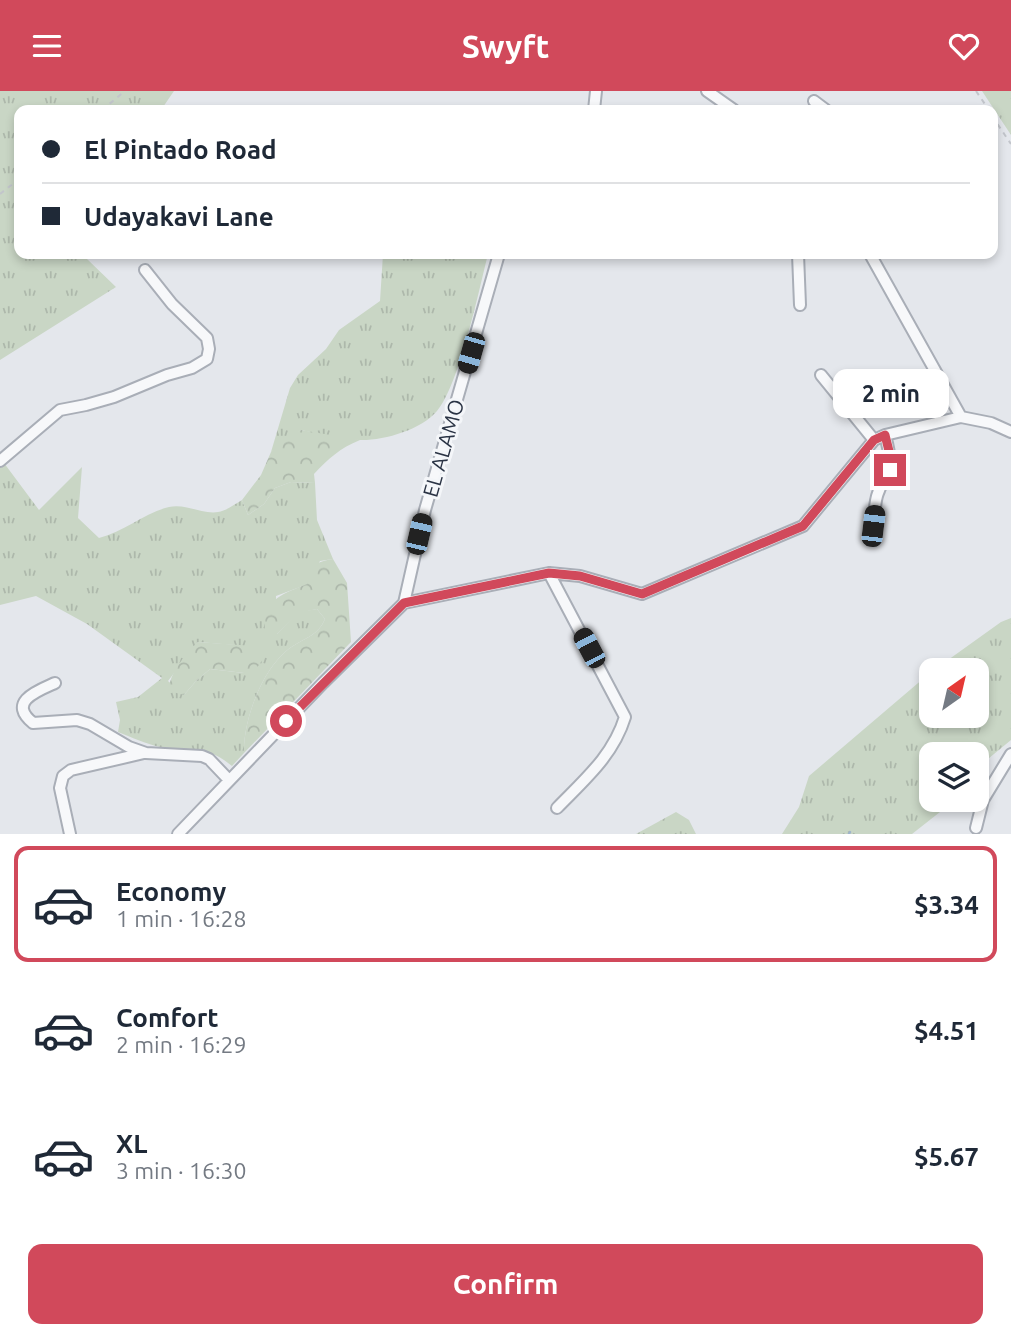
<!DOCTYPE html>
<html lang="en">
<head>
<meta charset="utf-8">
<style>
  body { margin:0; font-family:Ubuntu,sans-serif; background:#f2f2f3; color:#1f2937; height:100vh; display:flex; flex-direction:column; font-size:26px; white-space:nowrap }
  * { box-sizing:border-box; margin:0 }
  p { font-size:23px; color:#747a83 }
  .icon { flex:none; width:38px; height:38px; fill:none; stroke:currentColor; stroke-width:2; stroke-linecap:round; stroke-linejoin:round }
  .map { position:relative; height:743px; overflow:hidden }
  .details { display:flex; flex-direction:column; background:#fff; flex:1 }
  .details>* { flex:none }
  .guide { position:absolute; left:14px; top:14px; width:984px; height:154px; border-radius:14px; box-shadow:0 4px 10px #0003; display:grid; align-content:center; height:154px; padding:0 28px; background:#fff }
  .needle { width:46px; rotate:34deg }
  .fabs { position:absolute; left:919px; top:567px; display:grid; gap:14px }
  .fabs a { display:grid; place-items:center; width:70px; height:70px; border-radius:14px; background:#fff; box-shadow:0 4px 10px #0003; font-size:35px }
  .end { position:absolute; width:32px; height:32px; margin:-16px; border:9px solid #d1495b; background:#fff; box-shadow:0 0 0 4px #fff }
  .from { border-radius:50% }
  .bubble { position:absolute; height:49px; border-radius:14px; background:#fff; box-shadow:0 4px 10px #0003; font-size:23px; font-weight:700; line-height:49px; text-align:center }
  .car { position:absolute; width:21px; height:42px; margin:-21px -10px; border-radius:9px; box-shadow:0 0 5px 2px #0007; background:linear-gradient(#222 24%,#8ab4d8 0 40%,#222 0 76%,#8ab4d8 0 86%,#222 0) }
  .guide b { display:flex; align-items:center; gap:24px; height:66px; font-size:26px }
  .guide b+b { border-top:2px solid #e0e1e3 }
  .guide i { width:18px; height:18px; background:#1f2937 }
  ul { padding:12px 0 0; list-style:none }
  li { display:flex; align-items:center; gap:21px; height:116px; margin:0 14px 10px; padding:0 14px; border:4px solid transparent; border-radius:14px }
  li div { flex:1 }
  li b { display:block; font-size:26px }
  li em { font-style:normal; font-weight:700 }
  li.active { border-color:#d1495b }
  li>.icon { width:63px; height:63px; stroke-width:1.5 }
  .cta { display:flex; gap:14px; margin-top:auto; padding:14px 28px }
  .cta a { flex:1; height:80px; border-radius:14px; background:#d1495b; color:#fff; font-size:28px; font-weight:700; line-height:80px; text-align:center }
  header { display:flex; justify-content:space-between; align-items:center; height:91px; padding:0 28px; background:#d1495b; color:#fff; font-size:32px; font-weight:700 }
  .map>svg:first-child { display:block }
  .grass { fill:url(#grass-tufts); fill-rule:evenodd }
  .forest { fill:url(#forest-crowns) }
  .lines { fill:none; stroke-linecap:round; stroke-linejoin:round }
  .stream { stroke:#9fb4cc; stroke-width:2.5 }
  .minor-casing { stroke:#a9aeb7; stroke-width:14 }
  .path { stroke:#c2c5cb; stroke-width:2; stroke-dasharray:5 5; stroke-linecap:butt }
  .minor { stroke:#f7f8fa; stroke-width:10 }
  .route { stroke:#d1495b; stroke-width:9 }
  .labels { text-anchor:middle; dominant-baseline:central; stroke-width:6; stroke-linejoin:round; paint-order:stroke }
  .street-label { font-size:21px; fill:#2b3445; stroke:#f4f6f9 }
</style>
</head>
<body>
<header><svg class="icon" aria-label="menu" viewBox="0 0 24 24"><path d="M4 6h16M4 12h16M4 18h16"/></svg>Swyft<svg class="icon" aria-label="heart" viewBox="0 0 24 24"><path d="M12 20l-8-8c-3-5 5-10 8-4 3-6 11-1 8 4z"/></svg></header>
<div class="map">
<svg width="1011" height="743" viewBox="0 0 1011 743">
  <defs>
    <pattern id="grass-tufts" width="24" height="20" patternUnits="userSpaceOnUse" patternTransform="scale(1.75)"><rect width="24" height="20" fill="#c9d6c5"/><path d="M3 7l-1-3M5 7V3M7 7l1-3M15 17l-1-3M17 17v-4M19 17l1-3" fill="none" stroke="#adb8ab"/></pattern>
    <pattern id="forest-crowns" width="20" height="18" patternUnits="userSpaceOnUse" patternTransform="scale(1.75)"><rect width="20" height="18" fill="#c9d6c5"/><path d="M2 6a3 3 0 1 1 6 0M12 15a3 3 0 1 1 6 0" fill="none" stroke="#adb8ab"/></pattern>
  </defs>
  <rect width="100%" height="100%" fill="#e4e7ec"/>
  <!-- grass -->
  <path class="grass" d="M0,0H174L161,19H19V163H85L87,168L116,196L0,269Z
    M982,0H1011V44Z
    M383,163H488C479,199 459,295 437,320C421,339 383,350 359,349C340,349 319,343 301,339L271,361L290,297L298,284L326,258L339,239L380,210Z
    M4,372L39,419L82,376L78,427L99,447C124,441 144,422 169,416C185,412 204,424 218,421C226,420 235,413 242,409L248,424L264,413L275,397L291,391L315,392L317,429L333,468L320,470L308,493L276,505L277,543L298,521L317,518L325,528C318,544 307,546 293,555C263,574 243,629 244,662L232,675C202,651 192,662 160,656C146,653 131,646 118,641L120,629L116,611L138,606L162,587L87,533L36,505L0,514V376ZM198,551L234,554L244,582L210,578L196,590L184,604L168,590Z
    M1011,527V649L977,677L976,663H931V709H937L936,710L940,721L912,743H782L799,716L809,685L931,581V625H976V579H934L1001,531Z
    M676,721L689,729L696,743H636Z"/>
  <!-- forest -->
  <path class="forest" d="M301,339L360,349C340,357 328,368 314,383L315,392L291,391L275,397L264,413L248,424L242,409L261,384L271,361L284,347Z
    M333,468L347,492L351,551L244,662C243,629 263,574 293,555C307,546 318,544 325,528L317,518L298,522L277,543L265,540C262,508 283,503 307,493C313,475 313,471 333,468Z
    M198,551L253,555L266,564L256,578L244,582L210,578L196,590L184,604L169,600C168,584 186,562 198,551Z"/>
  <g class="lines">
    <!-- stream -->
    <path class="stream" d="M849,743L850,741"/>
    <!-- minor casing -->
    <g class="minor-casing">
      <path id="minor" d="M707,0L734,19
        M814,10L826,19
        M594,19L596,0
        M798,163L800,214
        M870,163L961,326
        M821,284L874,349
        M0,370L60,319L86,314L114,306L167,284L192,277L207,268L209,258L207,247L172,213L145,179
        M873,435C875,425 874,412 878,402C889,372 894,378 885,344
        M549,482L625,626C613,665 584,689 557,717
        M404,512L425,419L499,163
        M55,592C37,600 7,611 33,632L77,629L90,633L129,656L146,662L202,665L209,668L229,689
        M976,737L983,709L1011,663
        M70,743L60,697L63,685L71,679L144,662
        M178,743L323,592L404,512L549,482L580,485L642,503L803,435L874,349L885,344L961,326L991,332L1011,341"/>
    </g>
    <!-- path -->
    <path class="path" d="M976,0L989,19
      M102,19L125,0
      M992,25L1011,53
      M0,103L19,88"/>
    <!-- minor -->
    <use href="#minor" class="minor"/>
  </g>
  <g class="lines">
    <!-- route -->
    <path class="route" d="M286,630L404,512L549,482L580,485L642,503L803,435L874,349L885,344L890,364V379"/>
  </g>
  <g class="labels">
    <!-- street labels -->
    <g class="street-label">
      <text transform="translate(443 357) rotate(-74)">EL ALAMO</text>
    </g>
  </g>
</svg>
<div class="fabs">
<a><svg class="needle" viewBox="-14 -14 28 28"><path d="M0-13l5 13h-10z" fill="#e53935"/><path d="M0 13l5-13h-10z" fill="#747a83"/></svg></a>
<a><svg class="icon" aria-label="layers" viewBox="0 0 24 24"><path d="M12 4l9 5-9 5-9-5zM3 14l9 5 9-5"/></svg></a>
</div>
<i class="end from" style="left:286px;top:630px"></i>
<i class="end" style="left:890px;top:379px"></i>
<div class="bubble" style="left:833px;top:278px;width:116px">2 min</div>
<i class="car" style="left:471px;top:262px;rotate:196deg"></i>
<i class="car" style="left:873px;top:435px;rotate:7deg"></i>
<i class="car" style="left:419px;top:443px;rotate:13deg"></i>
<i class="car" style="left:589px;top:557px;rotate:332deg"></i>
<div class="guide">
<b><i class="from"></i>El Pintado Road</b>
<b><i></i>Udayakavi Lane</b>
</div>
</div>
<section class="details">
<ul>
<li class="active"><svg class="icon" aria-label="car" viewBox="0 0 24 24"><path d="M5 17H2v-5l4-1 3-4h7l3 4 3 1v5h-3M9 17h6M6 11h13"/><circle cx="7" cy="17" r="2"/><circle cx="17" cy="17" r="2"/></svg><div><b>Economy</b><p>1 min · 16:28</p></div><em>$3.34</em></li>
<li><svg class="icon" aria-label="car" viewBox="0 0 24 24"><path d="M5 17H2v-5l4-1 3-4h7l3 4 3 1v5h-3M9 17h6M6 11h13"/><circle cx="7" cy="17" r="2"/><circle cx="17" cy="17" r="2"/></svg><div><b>Comfort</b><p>2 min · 16:29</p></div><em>$4.51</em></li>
<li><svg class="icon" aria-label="car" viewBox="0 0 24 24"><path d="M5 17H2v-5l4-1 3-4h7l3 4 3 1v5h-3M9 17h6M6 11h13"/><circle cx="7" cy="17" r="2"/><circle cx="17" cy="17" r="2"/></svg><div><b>XL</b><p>3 min · 16:30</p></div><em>$5.67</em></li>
</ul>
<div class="cta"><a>Confirm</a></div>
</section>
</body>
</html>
